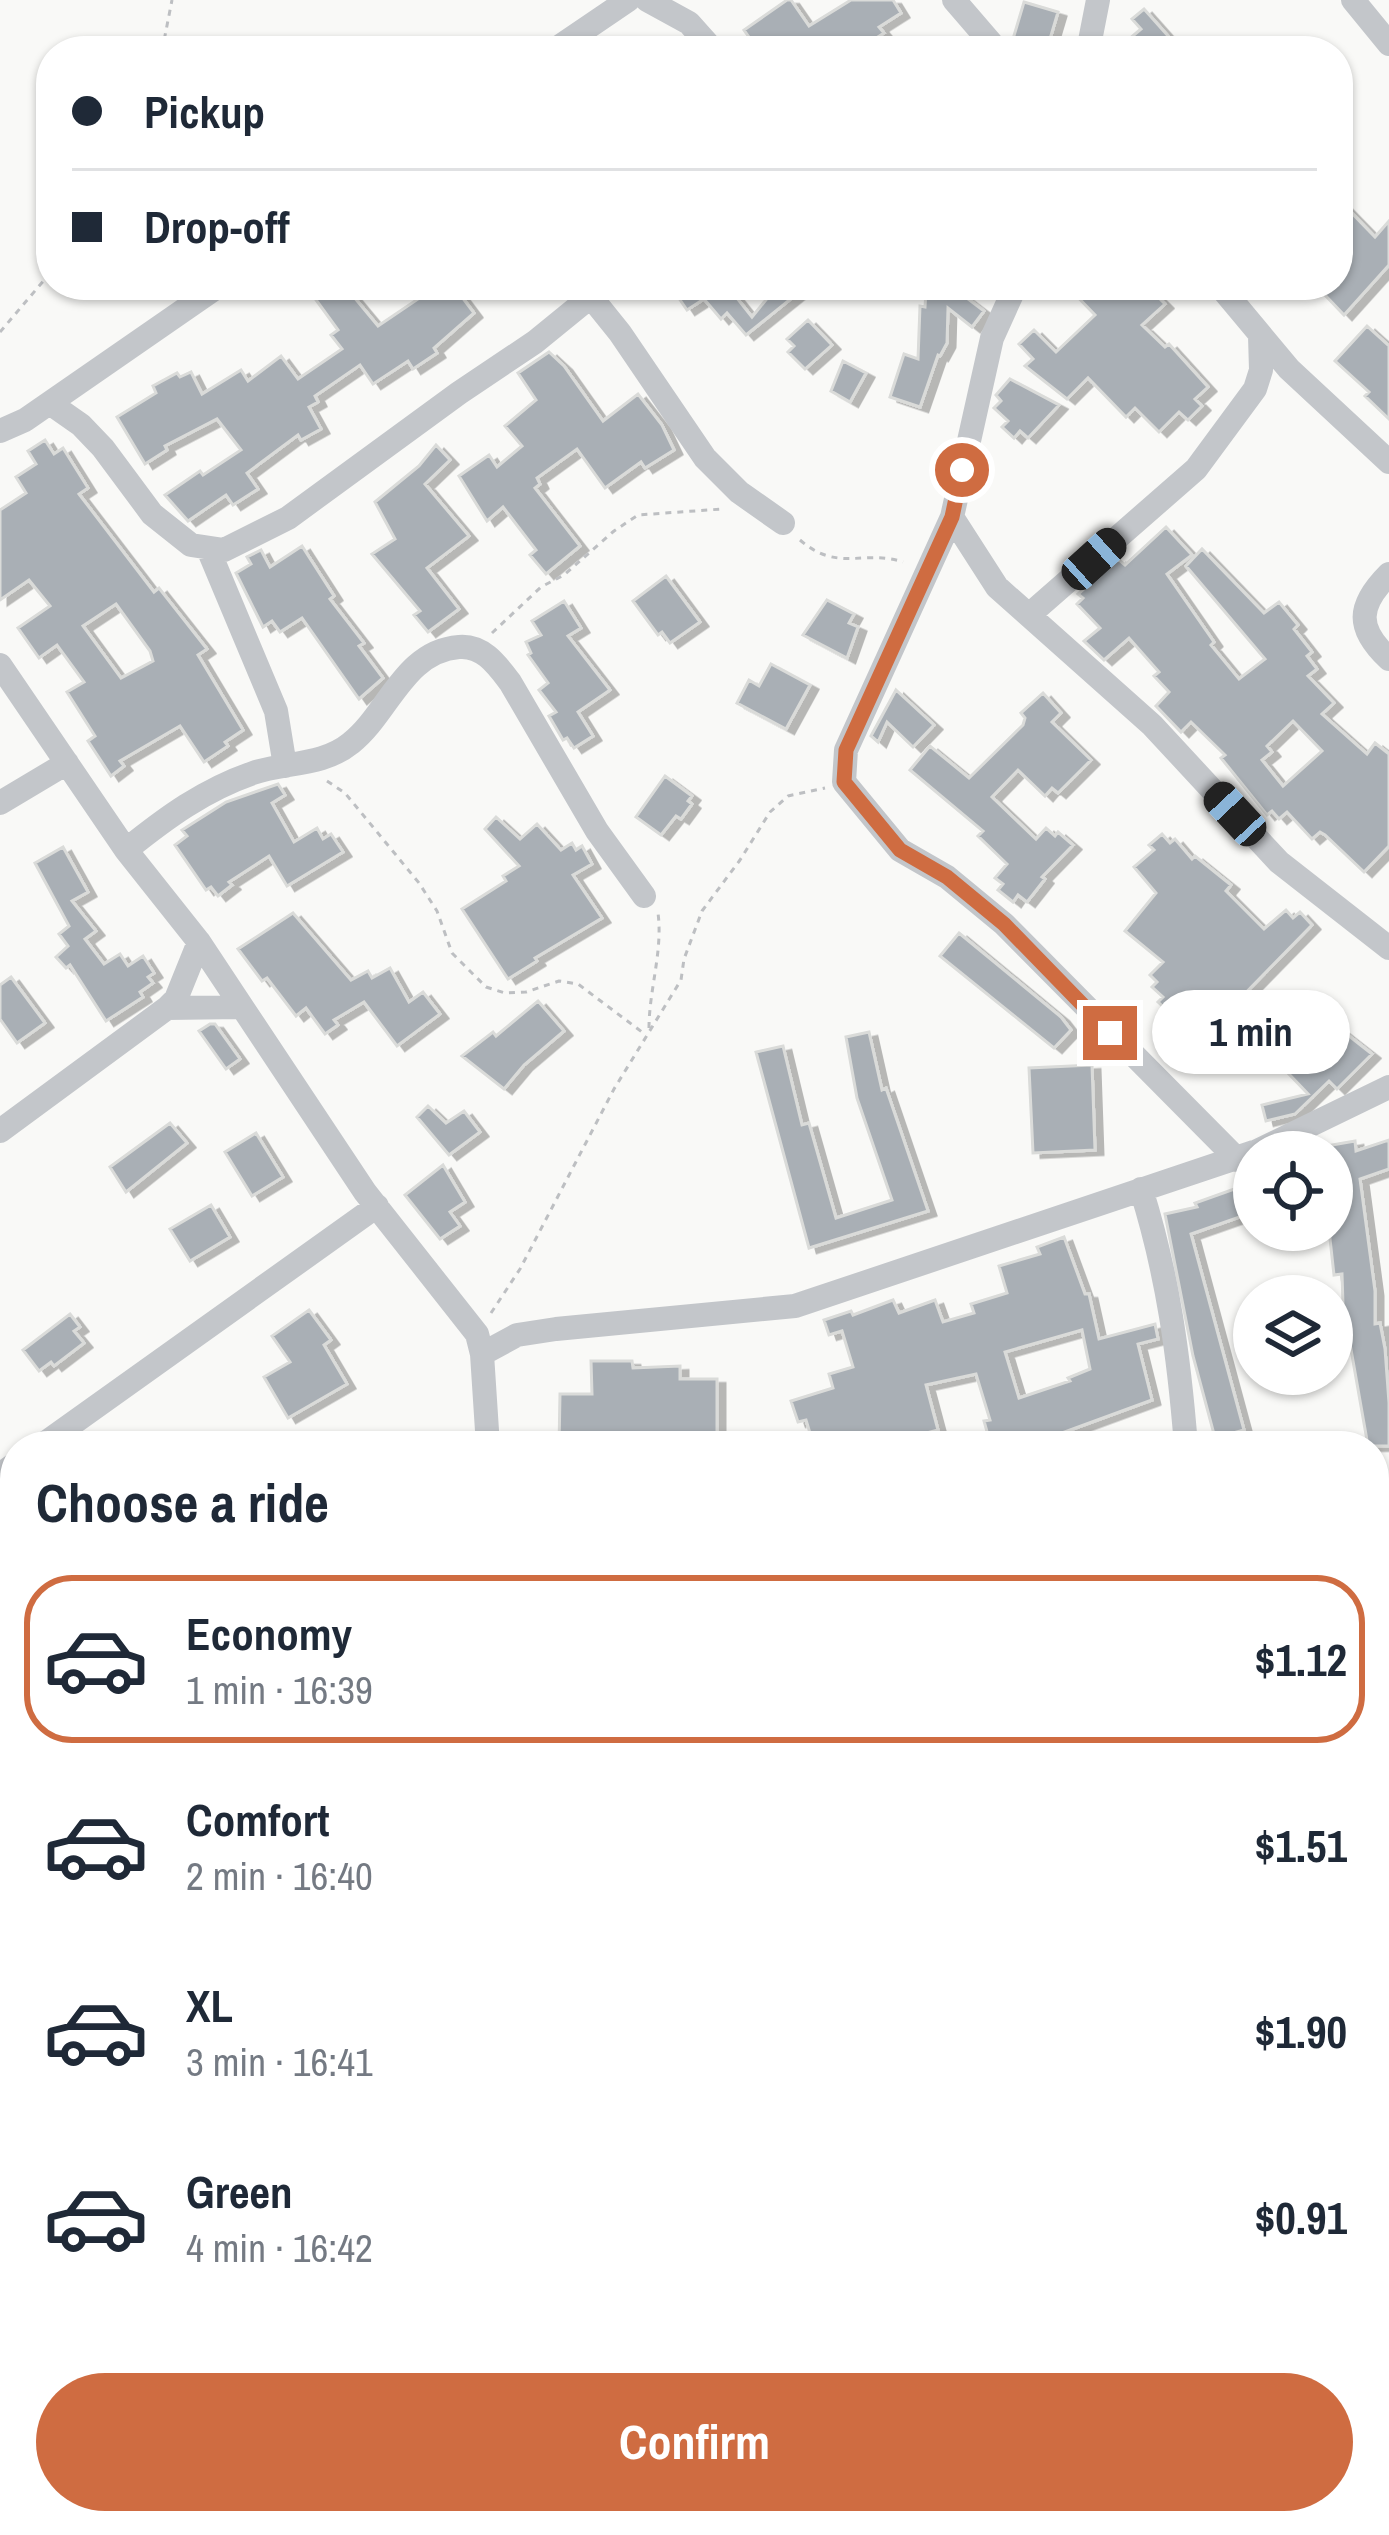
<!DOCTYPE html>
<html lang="en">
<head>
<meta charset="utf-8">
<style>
  body { margin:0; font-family:"Archivo Narrow",sans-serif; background:#f6f6f7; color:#1f2937; height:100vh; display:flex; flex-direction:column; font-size:45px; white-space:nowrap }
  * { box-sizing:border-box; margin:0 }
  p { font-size:39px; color:#747a83 }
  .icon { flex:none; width:66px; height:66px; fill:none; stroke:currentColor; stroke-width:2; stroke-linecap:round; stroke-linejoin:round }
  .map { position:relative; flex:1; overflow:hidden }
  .sheet { position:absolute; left:0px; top:1431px; width:1389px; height:1104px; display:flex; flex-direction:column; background:#fff; border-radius:48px 48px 0 0; box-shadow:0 3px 9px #0004 }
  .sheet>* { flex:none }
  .top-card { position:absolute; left:36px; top:36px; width:1317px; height:264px; border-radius:48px; box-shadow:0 3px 9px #0004; display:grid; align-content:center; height:264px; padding:0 36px; background:#fff }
  .fabs { position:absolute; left:1233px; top:1131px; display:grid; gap:24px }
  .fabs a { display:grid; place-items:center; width:120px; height:120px; border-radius:50%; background:#fff; box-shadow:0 3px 9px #0004; font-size:60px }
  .end { position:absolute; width:54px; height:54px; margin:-27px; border:15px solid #cf6c41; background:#fff; box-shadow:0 0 0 6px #fff }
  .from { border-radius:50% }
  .bubble { position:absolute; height:84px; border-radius:42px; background:#fff; box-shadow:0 3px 9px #0004; font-size:39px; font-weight:700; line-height:84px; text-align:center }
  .car { position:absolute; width:36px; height:72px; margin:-36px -18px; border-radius:15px; box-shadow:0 0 9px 3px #0007; background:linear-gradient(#222 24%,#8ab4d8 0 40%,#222 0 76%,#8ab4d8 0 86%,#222 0) }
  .top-card b { display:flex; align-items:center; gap:42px; height:114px; font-size:45px }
  .top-card b+b { border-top:3px solid #e0e1e3 }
  .top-card i { width:30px; height:30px; background:#1f2937 }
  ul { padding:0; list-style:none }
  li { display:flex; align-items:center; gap:36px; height:168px; margin:0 24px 18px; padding:0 12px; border:6px solid transparent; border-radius:48px }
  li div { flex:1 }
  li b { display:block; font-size:45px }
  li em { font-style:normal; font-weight:700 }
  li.current { border-color:#cf6c41 }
  li>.icon { width:108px; height:108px; stroke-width:1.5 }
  h2 { padding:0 36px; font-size:54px; line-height:144px }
  .action { display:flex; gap:24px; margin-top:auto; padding:24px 36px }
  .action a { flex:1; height:138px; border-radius:72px; background:#cf6c41; color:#fff; font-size:48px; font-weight:700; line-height:138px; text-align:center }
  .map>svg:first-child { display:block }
  .building { fill:#a9afb5; stroke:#dadbd9; stroke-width:3; fill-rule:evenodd; filter:url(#shadow) }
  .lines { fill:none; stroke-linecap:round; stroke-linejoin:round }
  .path { stroke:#bdbfc2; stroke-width:3; stroke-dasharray:6 6; stroke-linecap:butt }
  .minor { stroke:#c3c6ca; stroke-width:24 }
  .route { stroke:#cf6c41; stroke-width:15 }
</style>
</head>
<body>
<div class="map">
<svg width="1389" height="2535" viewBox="0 0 1389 2535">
  <defs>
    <filter id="shadow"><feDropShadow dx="8" dy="4.5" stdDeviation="0" flood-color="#0004"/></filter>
  </defs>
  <rect width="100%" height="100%" fill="#f9f9f7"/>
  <!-- building -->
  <path class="building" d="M787,0H791L809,26L851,0H893L901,13L879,27L884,33L856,51H759L744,30Z
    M1024,2L1058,12L1047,49L1013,39Z
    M1144,9L1169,37L1153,51H1115L1141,29L1132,19Z
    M1338,199L1375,237L1389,221V265L1344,315L1324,294L1338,285Z
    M322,285H344L378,326L421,297L412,285H453L474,313L434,348L437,353L413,369L408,361L373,384L360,365L315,396L318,402L309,407L321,429L301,440L298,435L247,473L258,489L233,505L226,495L188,521L165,495L200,471L203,475L241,450L217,419L165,446L167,450L145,464L117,417L156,393L153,386L177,373L180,377L191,372L202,394L241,370L248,381L281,356L298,379L342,349L331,335L338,330L311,293Z
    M683,285H724L729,296L733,293L752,317L778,285H808L746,335L727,313L721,319L704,299L687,310L674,291Z
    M1066,285H1146L1165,304L1142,325L1165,347L1169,344L1208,387L1195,399L1202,406L1188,420L1179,412L1159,432L1135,408L1126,417L1088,378L1067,399L1025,366L1033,359L1019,344L1034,330L1056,352L1095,315Z
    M921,287L955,289L984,311L972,327L948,308L947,343L940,356L938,355L920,407L890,397L904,354L918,359L920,306L925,307L926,291Z
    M808,320L832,345L805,369L788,352L794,346L787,339Z
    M1367,326L1389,346V419L1365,396L1369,392L1335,361Z
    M549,352L564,366L603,421L638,394L662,425L674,450L645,468L641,462L605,488L577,449L537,478L540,484L535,488L580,546L546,574L530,555L536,550L503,507L487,521L459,476L489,455L497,467L522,446L505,426L536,400L518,373Z
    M843,361L866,373L850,402L831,391Z
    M1010,379L1059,405L1028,438L1020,431L1014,438L1002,427L1008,421L994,408L1001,401L996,395Z
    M45,440L54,454L63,448L88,488L79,494L154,592L159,588L207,649L198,655L243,730L225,742L228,746L204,762L180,726L120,761L124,766L111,776L88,741L95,736L67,692L84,682L57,645L39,658L18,628L50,606L29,580L0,600V510L26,493L16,477L36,464L28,451ZM116,604L150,651L153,661L121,678L83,626Z
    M436,445L450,460L425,484L469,536L427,568L459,609L428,632L414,615L420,611L372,554L395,539L375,502L419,466Z
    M1166,527L1192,555L1167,574L1214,642L1211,645L1239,679L1265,659L1186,566L1202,549L1264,613L1279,602L1298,625L1294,629L1312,652L1307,656L1317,669L1308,676L1334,703L1322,714L1367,754L1375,743L1389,754V846L1364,872L1325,835L1320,832L1312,839L1287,812L1279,819L1272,811L1267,815L1221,758L1225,755L1191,722L1181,732L1156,706L1169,692L1154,676L1159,672L1129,638L1104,660L1084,641L1100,628L1077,604L1083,598L1078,594L1118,559L1125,565ZM1293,721L1322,751L1283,786L1262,760L1272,752L1267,746Z
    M302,546L334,596L330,599L364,643L359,646L383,678L359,699L302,618L280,632L272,621L263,627L236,573L251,564L247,557L261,550L270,567Z
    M666,576L700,622L670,643L662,632L658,635L633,601Z
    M827,600L854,614L849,623L858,627L847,658L803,635Z
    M564,601L581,628L568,636L610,690L578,712L593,736L574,748L567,738L563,740L549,716L556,712L539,690L548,683L528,655L531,653L526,642L541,635L532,621Z
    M771,664L810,685L786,729L737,703L749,680L759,686Z
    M896,690L934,725L913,747L887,722L878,742L871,736Z
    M1043,693L1061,713L1052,722L1091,760L1058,793L1052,788L1045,796L1018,770L992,797L1036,839L1046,828L1055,836L1058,832L1073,845L1042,877L1045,879L1027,902L1018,895L1013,902L998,890L1003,884L995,878L1007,864L978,836L983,831L910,770L930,746L969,778L1023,725L1025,718L1021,713Z
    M665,776L692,796L688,801L692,804L681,819L676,816L661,835L636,817Z
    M278,784L285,795L272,803L294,842L317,828L323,839L331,834L343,852L287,886L269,856L229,882L232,885L218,896L211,887L206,890L175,845L187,836L182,830L226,802Z
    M496,817L520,839L537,824L561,850L572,843L576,850L582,846L592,864L573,875L602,918L535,958L537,961L508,979L462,909L506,881L503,876L519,866L485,829Z
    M1162,834L1170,843L1175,839L1192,859L1195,856L1231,885L1226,891L1264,929L1286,910L1293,918L1300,912L1312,925L1224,1015L1209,1025L1198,1020L1189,1030L1158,1002L1163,997L1152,987L1157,982L1150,975L1163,962L1125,931L1156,893L1134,867L1154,850L1149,845Z
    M63,847L88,892L72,901L96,931L85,939L104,964L120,954L128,966L143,956L154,973L148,977L153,983L140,992L143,997L106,1021L70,965L66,968L56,957L68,946L59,934L69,926L35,863Z
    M293,913L351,980L368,971L372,978L390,968L409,1002L423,992L440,1014L397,1046L364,1002L334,1020L338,1025L325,1034L306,1008L296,1016L267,978L262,981L238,949Z
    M959,933L1061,1017L1071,1030L1054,1048L940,956Z
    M11,977L45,1023L17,1043L0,1019V985Z
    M538,1001L564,1031L524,1065L504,1089L462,1056L493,1032L496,1036Z
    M1312,1007L1372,1054L1337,1089L1329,1081L1295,1114L1266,1121L1262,1105L1308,1094L1267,1051L1281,1039L1283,1041Z
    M210,1024H215L240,1059L226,1069L199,1031Z
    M869,1032L882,1090L886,1088L928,1211L809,1248L756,1052L783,1046L802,1125L809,1123L836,1218L892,1200L857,1098L846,1037Z
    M1092,1065L1095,1150L1033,1153L1029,1068Z
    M428,1106L446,1123L464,1111L480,1132L449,1155L417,1117Z
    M170,1123L187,1143L126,1192L110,1167Z
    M256,1133L283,1177L252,1196L225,1152Z
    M1389,1140V1169L1360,1179L1375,1291V1324L1380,1323L1385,1349L1389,1403V1446H1368L1343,1304L1342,1274L1334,1275L1329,1230H1332V1145L1355,1141L1356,1151Z
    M443,1165L465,1202L450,1212L460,1226L440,1239L405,1195Z
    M1254,1182V1212L1191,1234L1244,1430L1215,1438L1193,1356L1165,1214L1197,1207L1195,1203Z
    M211,1205L230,1237L190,1261L170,1229Z
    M1064,1237L1085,1294H1089L1099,1339L1155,1324L1158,1339L1138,1344L1152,1400L1040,1441L1041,1446H991L984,1421L990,1420L976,1374L926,1385L938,1430L892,1442L893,1446H814L806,1420L798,1422L791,1401L833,1388L829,1374L853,1367L842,1331L829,1335L824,1320L851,1311L853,1315L893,1300L899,1313L935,1300L943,1322L974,1313L971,1304L1007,1293L999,1266L1040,1254L1037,1247ZM1082,1330L1090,1369L1068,1378L1070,1381L1019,1398L1005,1352Z
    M309,1310L331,1340L324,1345L347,1384L288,1418L264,1377L290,1362L272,1336Z
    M70,1314L80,1327L74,1331L84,1343L54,1366L51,1362L39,1371L23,1350Z
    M591,1361H632L633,1368L680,1366V1379H717V1433H668V1446H559L560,1394H592Z"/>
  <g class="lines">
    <!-- path -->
    <path class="path" d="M162,51L172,0
      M0,332L51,272
      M800,540C838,573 863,549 903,562
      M492,633L541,587L564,575L614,531L638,515L722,509
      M327,781L345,793L419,883L437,911L452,953L486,987L505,993L526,992L559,981L578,984L646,1035
      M649,1028C649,990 663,951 658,913
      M491,1313L520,1269L614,1089L681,980L684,959L702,911L740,860L770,812L788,796L825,788"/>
    <!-- minor -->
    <path class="minor" d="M647,0L689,23L714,51
      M954,0L998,51
      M1353,0L1389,44
      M553,51L628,0
      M1088,51L1098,0
      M1016,285L992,338L952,517L846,750L844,782L900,850L947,877L1004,924L1238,1160
      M1219,285L1289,369L1389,462
      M583,287L620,333L705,458L739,492L783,523
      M51,404L81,425L103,448L152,514L191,545L224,550L288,518L459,393L535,342L589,298
      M0,431L25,420L220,285
      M952,517L997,587L1152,725L1279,862L1389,948
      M209,551L276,711L285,766
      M1389,574C1357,606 1356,628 1389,659
      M1029,615L1196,469L1255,389L1261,370L1260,336
      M0,665L126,850L199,942L365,1192L477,1334L482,1354L488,1446
      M0,803L67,763
      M126,850C167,817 204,790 253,773C285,762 323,766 351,743C388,714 404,651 459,647C483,645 497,665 510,682L597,831L644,896
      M167,1008L241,1007
      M0,1131L167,1008L176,999L199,942
      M1255,1152L1389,1087
      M1141,1189C1168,1275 1179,1357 1186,1446
      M482,1354L517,1335L556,1329L795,1306L1254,1152
      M41,1446L377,1206
      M0,1475L15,1464
      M0,1516L15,1537
      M1374,1642L1389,1640
      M0,2015L15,2021
      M1374,2091L1389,2088
      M1374,2434L1389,2431
      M420,2520L433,2535
      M1253,2520L1258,2535
      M123,2535L152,2520
      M676,2535L697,2521
      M948,2535L1003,2520"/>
  </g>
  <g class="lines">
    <!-- route -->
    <path class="route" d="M962,470L952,517L846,750L844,782L900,850L947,877L1004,924L1110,1033"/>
  </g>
</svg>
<div class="fabs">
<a><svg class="icon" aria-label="locate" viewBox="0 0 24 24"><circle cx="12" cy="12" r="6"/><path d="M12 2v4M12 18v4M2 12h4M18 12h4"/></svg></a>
<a><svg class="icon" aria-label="layers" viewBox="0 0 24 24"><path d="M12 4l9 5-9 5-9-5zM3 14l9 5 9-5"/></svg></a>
</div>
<i class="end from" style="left:962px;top:470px"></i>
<i class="end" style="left:1110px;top:1033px"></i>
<div class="bubble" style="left:1152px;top:990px;width:198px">1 min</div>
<i class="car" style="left:1094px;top:559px;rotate:48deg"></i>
<i class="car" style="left:1235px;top:814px;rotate:317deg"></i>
<div class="top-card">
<b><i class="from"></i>Pickup</b>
<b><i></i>Drop-off</b>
</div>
<section class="sheet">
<h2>Choose a ride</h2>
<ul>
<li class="current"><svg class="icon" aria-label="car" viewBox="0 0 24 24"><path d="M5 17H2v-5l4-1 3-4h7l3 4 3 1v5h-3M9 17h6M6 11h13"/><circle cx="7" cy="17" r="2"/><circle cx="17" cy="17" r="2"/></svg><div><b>Economy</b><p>1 min · 16:39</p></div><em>$1.12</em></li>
<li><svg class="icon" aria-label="car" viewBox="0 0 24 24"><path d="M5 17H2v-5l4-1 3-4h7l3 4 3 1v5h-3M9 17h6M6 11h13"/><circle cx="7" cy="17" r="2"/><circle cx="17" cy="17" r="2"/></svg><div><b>Comfort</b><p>2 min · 16:40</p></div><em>$1.51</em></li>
<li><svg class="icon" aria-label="car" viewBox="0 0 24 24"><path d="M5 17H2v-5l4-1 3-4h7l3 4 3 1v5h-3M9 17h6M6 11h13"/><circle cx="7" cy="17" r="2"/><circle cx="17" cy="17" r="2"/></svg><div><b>XL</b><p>3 min · 16:41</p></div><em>$1.90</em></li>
<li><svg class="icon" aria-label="car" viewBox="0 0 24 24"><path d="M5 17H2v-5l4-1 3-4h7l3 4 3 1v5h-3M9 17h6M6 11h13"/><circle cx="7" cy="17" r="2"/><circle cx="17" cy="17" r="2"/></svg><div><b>Green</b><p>4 min · 16:42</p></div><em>$0.91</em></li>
</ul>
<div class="action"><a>Confirm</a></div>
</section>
</div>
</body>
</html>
